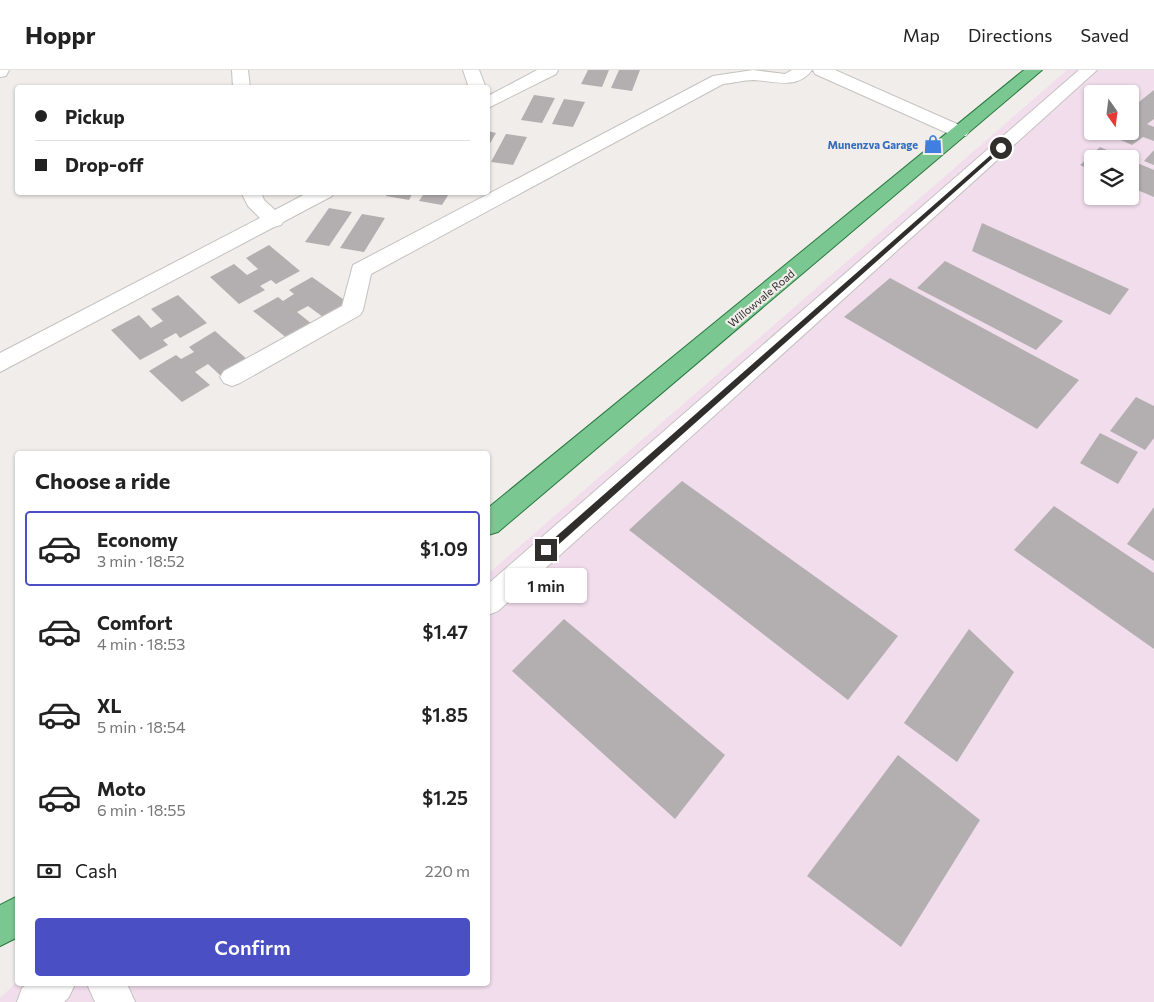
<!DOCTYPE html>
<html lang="en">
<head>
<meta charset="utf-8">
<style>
  body { margin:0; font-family:Commissioner,sans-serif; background:#f6f6f6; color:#222; height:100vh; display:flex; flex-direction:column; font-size:19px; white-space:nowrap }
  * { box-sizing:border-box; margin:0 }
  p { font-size:16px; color:#767676 }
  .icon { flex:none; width:28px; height:28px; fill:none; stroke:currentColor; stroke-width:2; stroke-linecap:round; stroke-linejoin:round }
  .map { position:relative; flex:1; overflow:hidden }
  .drawer { position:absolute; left:15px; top:381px; width:475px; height:535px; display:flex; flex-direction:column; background:#fff; border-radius:5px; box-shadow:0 1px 4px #0004 }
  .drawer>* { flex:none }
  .banner { position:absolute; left:15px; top:15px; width:475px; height:110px; border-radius:5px; box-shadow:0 1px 4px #0004; display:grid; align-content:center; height:110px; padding:0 20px; background:#fff }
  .needle { width:32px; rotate:166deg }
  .fabs { position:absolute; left:1084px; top:15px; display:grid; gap:10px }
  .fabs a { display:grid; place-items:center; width:55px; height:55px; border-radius:5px; background:#fff; box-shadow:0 1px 4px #0004; font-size:25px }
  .end { position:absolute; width:22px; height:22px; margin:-11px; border:6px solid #302e2d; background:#fff; box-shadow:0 0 0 2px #fff }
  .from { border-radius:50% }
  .bubble { position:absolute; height:35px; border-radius:5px; background:#fff; box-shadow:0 1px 4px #0004; font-size:16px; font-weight:600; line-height:35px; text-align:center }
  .banner b { display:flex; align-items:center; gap:18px; height:48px; font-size:19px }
  .banner b+b { border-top:1px solid #e0e0e0 }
  .banner i { width:12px; height:12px; background:#222 }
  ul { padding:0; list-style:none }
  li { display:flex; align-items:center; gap:15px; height:75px; margin:0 10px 8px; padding:0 10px; border:2px solid transparent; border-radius:5px }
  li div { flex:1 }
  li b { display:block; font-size:19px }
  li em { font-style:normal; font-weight:600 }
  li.selected { border-color:#4a4fc4 }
  li>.icon { width:45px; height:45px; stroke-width:1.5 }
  h2 { padding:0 20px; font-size:22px; line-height:60px }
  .pay { display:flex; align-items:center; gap:12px; height:55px; padding:0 20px; font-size:19px }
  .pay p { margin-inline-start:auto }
  .cta { display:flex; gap:10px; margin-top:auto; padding:10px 20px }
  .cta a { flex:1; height:58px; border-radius:5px; background:#4a4fc4; color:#fff; font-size:20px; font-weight:600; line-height:58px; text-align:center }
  header { display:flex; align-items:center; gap:30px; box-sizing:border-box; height:70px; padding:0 25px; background:#fff; border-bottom:1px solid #e0e0e0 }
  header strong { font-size:24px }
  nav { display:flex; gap:28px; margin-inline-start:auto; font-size:18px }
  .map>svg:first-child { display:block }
  .industrial { fill:#f1ddec; fill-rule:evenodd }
  .building { fill:#b3afb0 }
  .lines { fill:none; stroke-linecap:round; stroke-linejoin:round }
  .minor-casing { stroke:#c5c2bf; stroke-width:2 }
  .major-casing { stroke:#28793e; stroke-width:2 }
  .minor { fill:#fff; fill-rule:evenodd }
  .major { fill:#7bc791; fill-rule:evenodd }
  .route { fill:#302e2d }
  .labels { text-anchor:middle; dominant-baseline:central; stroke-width:4.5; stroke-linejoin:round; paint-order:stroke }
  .far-shop-label { font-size:11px; font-weight:bold; fill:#366cbe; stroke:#f0edea; text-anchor:end }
  .far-street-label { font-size:11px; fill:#302e2d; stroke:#f0edea }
</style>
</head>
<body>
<header>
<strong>Hoppr</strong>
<nav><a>Map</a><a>Directions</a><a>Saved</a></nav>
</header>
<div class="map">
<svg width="1154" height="932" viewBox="0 0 1154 932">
  <rect width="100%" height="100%" fill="#f0edea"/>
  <!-- industrial -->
  <path class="industrial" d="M1067,0H1154V932H0V928L17,912L488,914V504ZM1092,24H1130V61H1092ZM1092,89H1130V126H1092Z"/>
  <!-- building -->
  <path class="building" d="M588,0H609L602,17L581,14Z
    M619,0H640L632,21L611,18Z
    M1154,20V49L1147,54L1154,57V71L1143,67L1132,75L1101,61H1130V39Z
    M534,25L555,28L542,53L521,50Z
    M564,29L585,32L573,57L552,54Z
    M488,61L496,63L488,77Z
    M506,64L527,67L513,95L491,92Z
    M1100,77L1127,89H1092V101L1080,95Z
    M1154,80V95L1144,91Z
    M1130,90L1154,100V127L1130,117Z
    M388,122H413L409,130L386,126Z
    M425,122H450L442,135L419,131Z
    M329,138L352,142L329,176L305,172Z
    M362,144L385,148L364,182L340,178Z
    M982,153L1129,219L1110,245L972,181Z
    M269,175L300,201L276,214L271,210L260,216L265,220L239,234L210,207L234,194L247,205L258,199L246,188Z
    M945,191L1063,251L1036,280L917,218Z
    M312,207L347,232L323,247L308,236L297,242L312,254L288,269L253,241L278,227L283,231L294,224L289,220Z
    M890,208L1079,310L1037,359L844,247Z
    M178,225L207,253L180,268L176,263L163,270L168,275L140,290L111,260L139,245L151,258L163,251L151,239Z
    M215,261L249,291L222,307L208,294L195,302L210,315L182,332L149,301L176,285L181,289L194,282L189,277Z
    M1136,327L1154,336V368L1145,380L1110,361Z
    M1100,363L1138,382L1118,414L1080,393Z
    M682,411L898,566L848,630L629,460Z
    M1054,436L1154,503V579L1014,480Z
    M1154,437V491L1127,474Z
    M564,549L725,685L675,749L512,601Z
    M969,559L1014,602L957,692L904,653Z
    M898,685L980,750L901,877L807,806Z"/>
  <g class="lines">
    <!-- minor casing -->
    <g class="minor-casing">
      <path id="minor" d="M0,0H9L6,6L0,7Z
        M232,0H248L250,18H233Z
        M463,0H479L486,18H469Z
        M537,0H558L556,4L488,38V26Z
        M753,0L785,4L792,0H812C798,20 774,11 754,10C744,10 733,13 723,14L371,204L363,240L360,245L240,313L232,316L224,313L220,307L224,301L342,236L353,195L713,6Z
        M813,0H835L966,58L969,62L966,66H954L815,4Z
        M1079,0H1097L498,541L488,545V514Z
        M241,122H261L264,130L275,140L309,122H334L332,126L283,152L281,155L274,157L0,302V283L260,148L248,136Z
        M28,914H75L69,927L64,932H17L22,918Z
        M87,914H127L135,932H95Z"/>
    </g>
    <!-- major casing -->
    <g class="major-casing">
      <path id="major" d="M1024,0H1042L498,462L488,465V438Z
        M18,826V867L0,876V835Z"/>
    </g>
    <!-- minor -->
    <use href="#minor" class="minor"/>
    <!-- major -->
    <use href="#major" class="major"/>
  </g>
  <!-- route -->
  <path class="route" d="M1001,76L1003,79L549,483H543V478Z"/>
  <!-- icons -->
  <defs>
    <g id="shop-bare" transform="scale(1.5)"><path d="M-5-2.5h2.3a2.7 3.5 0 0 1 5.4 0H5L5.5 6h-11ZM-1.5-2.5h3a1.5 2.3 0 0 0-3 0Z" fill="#3f7fe0" stroke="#f0edea" stroke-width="2.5" paint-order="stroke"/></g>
  </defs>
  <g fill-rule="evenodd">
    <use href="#shop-bare" x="933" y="74"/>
  </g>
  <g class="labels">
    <!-- far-shop labels -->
    <g class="far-shop-label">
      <text x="918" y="74">Munenzva Garage</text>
    </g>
    <!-- far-street labels -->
    <g class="far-street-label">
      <text transform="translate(761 228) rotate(-40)">Willowvale Road</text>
    </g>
  </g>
</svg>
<div class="fabs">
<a><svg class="needle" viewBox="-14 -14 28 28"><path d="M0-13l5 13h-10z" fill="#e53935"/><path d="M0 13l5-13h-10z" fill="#767676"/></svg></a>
<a><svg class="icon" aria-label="layers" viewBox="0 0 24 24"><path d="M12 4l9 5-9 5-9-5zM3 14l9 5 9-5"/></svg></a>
</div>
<i class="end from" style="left:1001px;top:78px"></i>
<i class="end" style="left:546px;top:480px"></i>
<div class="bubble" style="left:505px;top:498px;width:82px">1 min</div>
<div class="banner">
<b><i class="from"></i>Pickup</b>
<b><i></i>Drop-off</b>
</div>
<section class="drawer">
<h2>Choose a ride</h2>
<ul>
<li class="selected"><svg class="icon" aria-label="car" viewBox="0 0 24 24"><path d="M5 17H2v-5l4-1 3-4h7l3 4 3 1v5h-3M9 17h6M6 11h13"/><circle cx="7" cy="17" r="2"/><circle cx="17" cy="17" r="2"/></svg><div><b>Economy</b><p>3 min · 18:52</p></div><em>$1.09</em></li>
<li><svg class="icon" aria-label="car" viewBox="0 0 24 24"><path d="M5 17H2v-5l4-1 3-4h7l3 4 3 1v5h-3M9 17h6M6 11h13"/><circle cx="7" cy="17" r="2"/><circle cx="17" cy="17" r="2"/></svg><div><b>Comfort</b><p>4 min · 18:53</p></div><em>$1.47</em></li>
<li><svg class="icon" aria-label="car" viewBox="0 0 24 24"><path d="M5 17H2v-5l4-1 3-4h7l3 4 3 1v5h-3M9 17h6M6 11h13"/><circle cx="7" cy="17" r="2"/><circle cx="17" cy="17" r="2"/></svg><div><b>XL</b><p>5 min · 18:54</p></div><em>$1.85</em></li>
<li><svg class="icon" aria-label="car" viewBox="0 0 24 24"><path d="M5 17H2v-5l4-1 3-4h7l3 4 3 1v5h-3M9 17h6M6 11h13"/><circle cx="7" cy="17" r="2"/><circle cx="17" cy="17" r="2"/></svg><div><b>Moto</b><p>6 min · 18:55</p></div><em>$1.25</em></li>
</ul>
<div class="pay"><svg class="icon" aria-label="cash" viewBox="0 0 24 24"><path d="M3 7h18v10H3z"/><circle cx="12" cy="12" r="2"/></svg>Cash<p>220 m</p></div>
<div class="cta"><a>Confirm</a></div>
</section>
</div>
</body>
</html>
